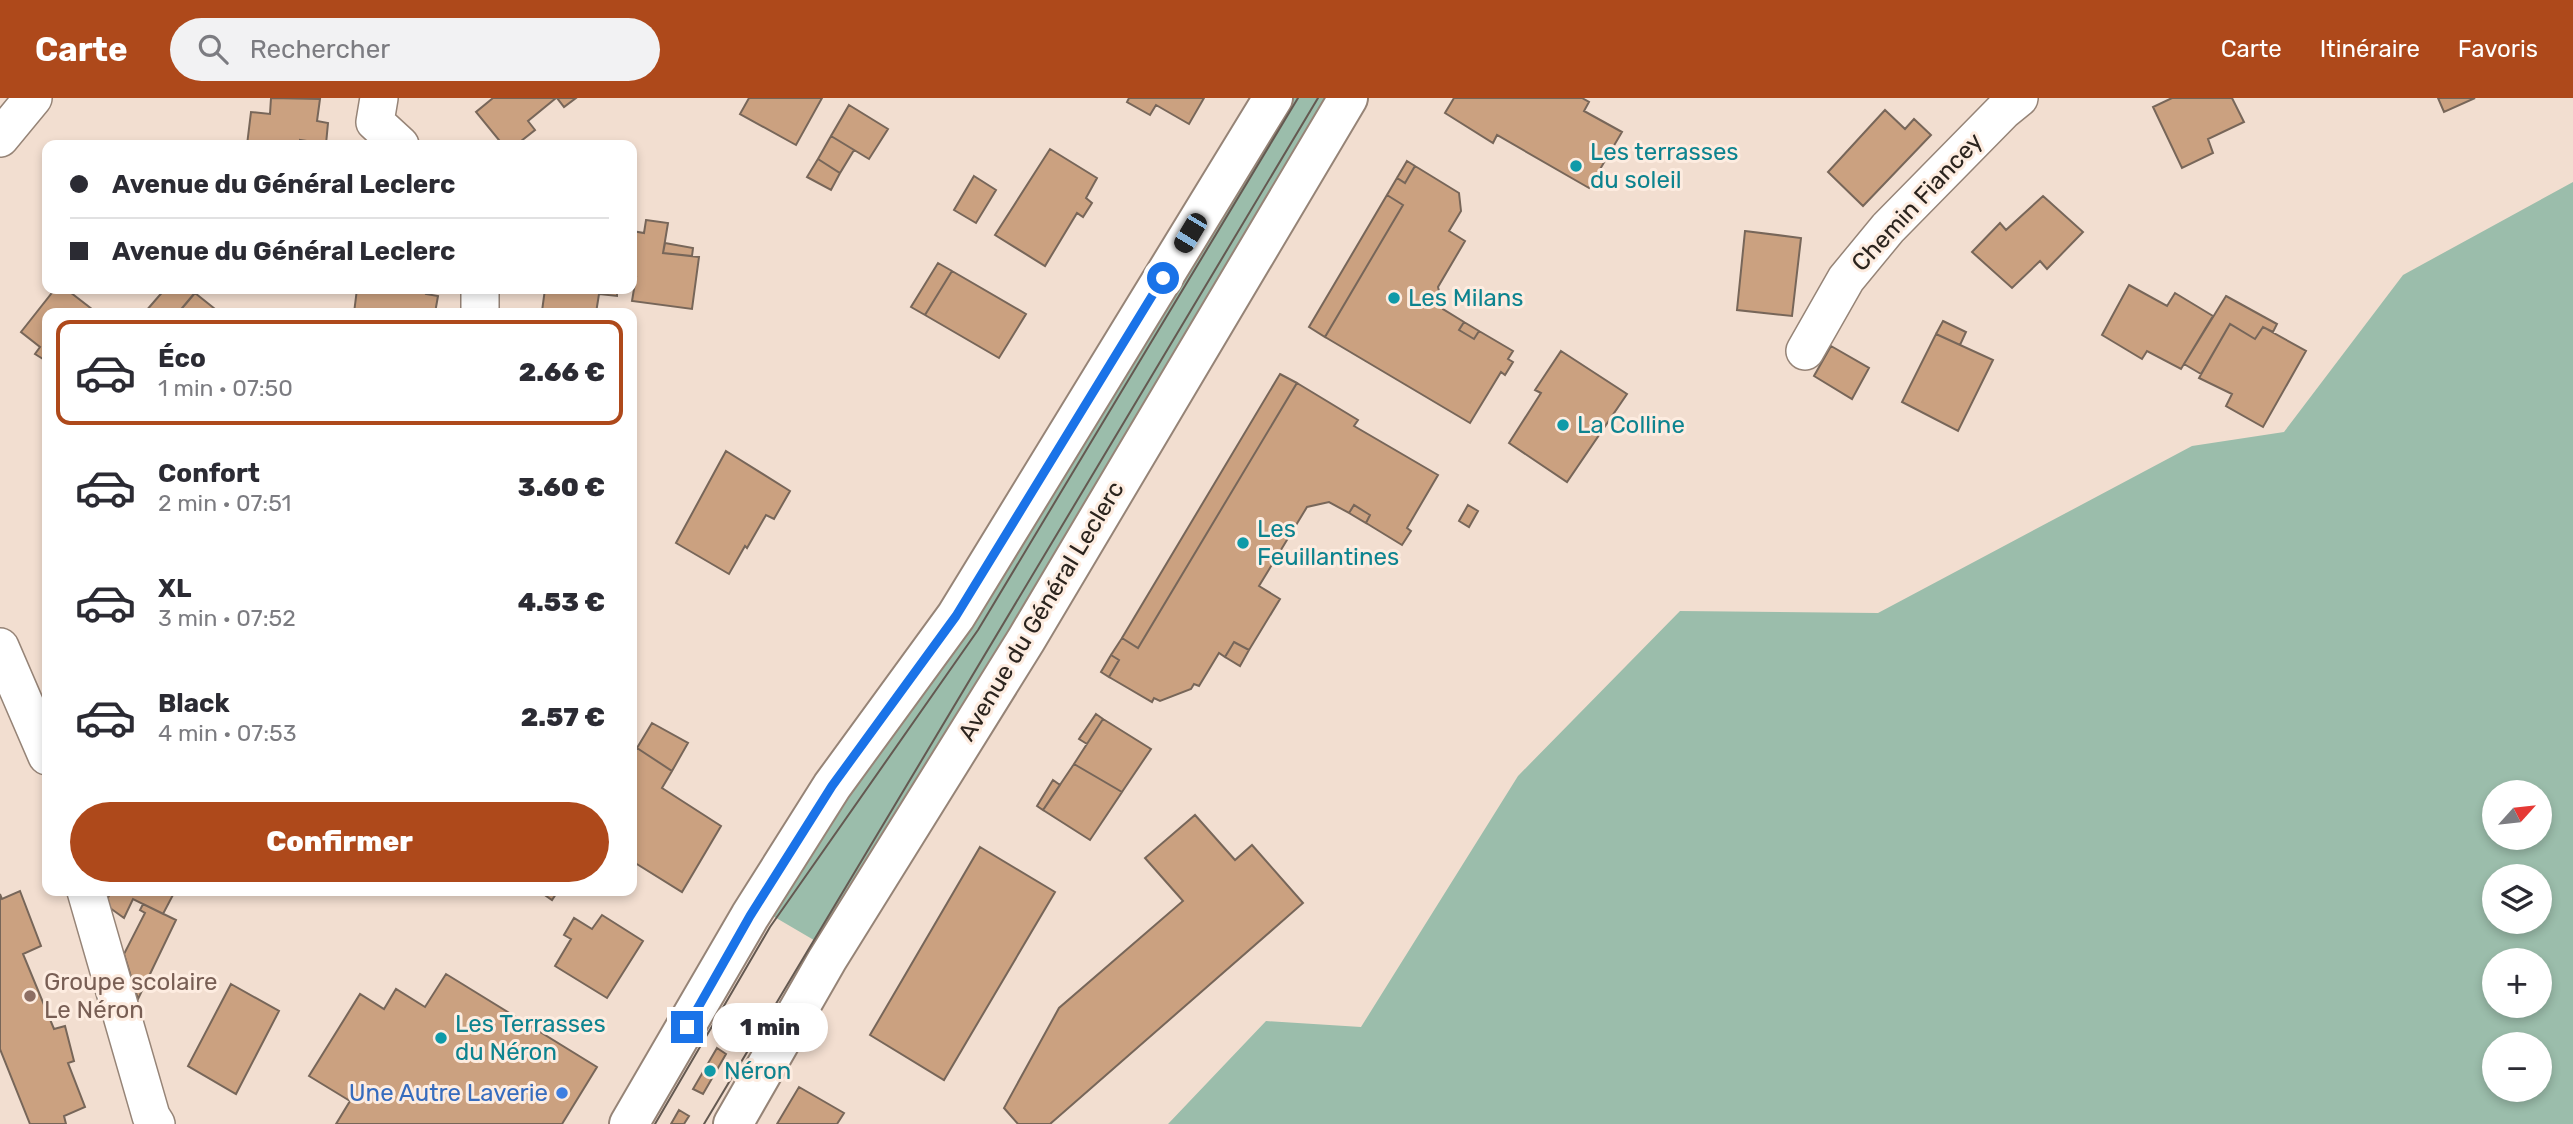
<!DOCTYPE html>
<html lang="fr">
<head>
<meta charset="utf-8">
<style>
  body { margin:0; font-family:Rubik,sans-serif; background:#f2f2f3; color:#2b2b33; height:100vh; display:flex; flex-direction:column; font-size:26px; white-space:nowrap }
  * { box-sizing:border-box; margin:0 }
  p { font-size:23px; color:#7c7c81 }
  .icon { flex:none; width:38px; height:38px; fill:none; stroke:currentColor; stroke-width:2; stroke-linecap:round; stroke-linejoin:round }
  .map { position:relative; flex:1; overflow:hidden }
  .drawer { position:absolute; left:42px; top:210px; width:595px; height:588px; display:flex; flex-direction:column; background:#fff; border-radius:14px; box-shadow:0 4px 10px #0003 }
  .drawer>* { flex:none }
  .hud { position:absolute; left:42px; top:42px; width:595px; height:154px; border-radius:14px; box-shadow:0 4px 10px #0003; display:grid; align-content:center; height:154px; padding:0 28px; background:#fff }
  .needle { width:46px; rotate:63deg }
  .fabs { position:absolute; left:2482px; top:682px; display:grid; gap:14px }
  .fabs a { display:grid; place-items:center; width:70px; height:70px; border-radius:50%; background:#fff; box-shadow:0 4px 10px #0003; font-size:35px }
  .end { position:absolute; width:32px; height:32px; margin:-16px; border:9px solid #1a73e8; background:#fff; box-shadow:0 0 0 4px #fff }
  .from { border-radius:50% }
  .bubble { position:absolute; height:49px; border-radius:24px; background:#fff; box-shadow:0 4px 10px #0003; font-size:23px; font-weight:800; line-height:49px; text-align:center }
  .car { position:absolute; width:21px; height:42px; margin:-21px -10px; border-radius:9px; box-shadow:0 0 5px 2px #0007; background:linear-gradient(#222 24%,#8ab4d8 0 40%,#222 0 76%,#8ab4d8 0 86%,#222 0) }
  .hud b { display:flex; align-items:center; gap:24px; height:66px; font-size:26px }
  .hud b+b { border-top:2px solid #e1e1e2 }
  .hud i { width:18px; height:18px; background:#2b2b33 }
  ul { padding:12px 0 0; list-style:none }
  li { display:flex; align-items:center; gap:21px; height:105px; margin:0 14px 10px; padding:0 14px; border:4px solid transparent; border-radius:14px }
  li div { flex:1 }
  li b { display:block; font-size:26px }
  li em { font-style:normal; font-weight:800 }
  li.active { border-color:#ae491b }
  li>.icon { width:63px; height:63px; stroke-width:1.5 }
  .action { display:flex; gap:14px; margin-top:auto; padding:14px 28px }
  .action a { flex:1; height:80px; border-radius:42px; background:#ae491b; color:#fff; font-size:28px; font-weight:800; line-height:80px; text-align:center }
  header { display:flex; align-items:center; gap:42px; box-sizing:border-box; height:98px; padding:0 35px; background:#ae491b; color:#fff }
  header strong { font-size:33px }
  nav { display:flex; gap:38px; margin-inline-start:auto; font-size:24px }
  .search { width:490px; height:63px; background:#f2f2f3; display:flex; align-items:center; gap:18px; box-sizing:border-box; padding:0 24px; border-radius:38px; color:#7c7c81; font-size:26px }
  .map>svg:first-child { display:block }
  .green { fill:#9bbdab; fill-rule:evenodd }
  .building { fill:#cba180; stroke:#776659; stroke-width:2 }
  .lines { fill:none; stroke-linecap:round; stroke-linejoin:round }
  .street-casing { stroke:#968477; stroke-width:40 }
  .secondary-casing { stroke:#968477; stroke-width:42 }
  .street { stroke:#fff; stroke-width:37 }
  .secondary { stroke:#fff; stroke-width:38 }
  .tram { stroke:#645951; stroke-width:2 }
  .route { stroke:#1a73e8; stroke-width:9 }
  .culture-dot { fill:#0f9aa8; stroke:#fdece0; stroke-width:2.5 }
  .education-dot { fill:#8d6e63; stroke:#fdece0; stroke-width:2.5 }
  .shop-dot { fill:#3f7fe0; stroke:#fdece0; stroke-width:2.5 }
  .labels { text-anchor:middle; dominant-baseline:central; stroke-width:6; stroke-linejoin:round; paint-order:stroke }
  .culture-label { font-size:24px; fill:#0d838f; stroke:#fdece0; text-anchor:start }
  .street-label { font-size:24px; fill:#2b241e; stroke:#fdece0 }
  .education-label { font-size:24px; fill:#785e54; stroke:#fdece0; text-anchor:start }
  .shop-label { font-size:24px; fill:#366cbe; stroke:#fdece0; text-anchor:end }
</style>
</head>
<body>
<header>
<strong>Carte</strong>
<div class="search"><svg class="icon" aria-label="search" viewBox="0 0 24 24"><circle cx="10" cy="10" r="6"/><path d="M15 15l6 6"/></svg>Rechercher</div>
<nav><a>Carte</a><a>Itinéraire</a><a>Favoris</a></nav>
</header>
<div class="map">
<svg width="2573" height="1026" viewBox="0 0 2573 1026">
  <rect width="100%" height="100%" fill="#f2ded0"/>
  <!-- green -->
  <path class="green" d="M1282,0H1332L824,848L766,814Z
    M2573,84V1026H1168L1266,923L1361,929L1518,678L1680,513L1878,515L2192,348L2284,334L2403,177ZM2494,695H2539V740H2494ZM2494,779H2539V824H2494ZM2494,863H2539V908H2494ZM2494,947H2539V992H2494Z"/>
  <!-- building -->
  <path class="building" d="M271,0L320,1L317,23L328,25L326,46L300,42V47H247L251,14L270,16Z
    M493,0H556L528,23L535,32L516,47H503L476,14Z
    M557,0H576L564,9Z
    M749,0H822L796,47L740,16Z
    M1129,0H1204L1189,26L1156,7L1150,17L1127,4Z
    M1454,0H1582L1589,4L1584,13L1622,34L1589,90L1497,37L1493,45L1445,15Z
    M2172,0H2232L2244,24L2208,41L2213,55L2182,70L2153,9Z
    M2438,0H2475L2444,14Z
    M849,7L888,31L869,61L831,38Z
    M1885,12L1905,31L1914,21L1931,37L1863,108L1828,74Z
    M831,38L854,52L840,75L818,61Z
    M1050,51L1097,80L1086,100L1092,105L1083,119L1077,115L1045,168L995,137Z
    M818,61L840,75L831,92L807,79Z
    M1407,63L1415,68L1405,85L1397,80Z
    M1415,68L1459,95L1461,113L1449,133L1465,143L1438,189L1443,211L1464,224L1459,232L1474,241L1479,233L1513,253L1508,261L1513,264L1505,277L1501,274L1470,325L1325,239L1403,107L1387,97L1397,80L1405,85Z
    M974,78L996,92L976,125L954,112Z
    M1387,97L1403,107L1325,239L1309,229Z
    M2043,98L2083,134L2047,171L2040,163L2012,190L1972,154L2000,125L2006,132Z
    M646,122L668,125L663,155L699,159L692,211L632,203L636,179H632V133L644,135Z
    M1745,133L1801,140L1792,218L1737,212Z
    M665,145L693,150L692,158L663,155Z
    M938,165L952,173L925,217L911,209Z
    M952,173L1026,216L999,260L925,217Z
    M2129,187L2167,208L2175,195L2213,218L2181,271L2147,253L2142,261L2102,237Z
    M55,191H66L97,215H47V256L43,261L35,256L40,249L21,234Z
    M165,191H198L178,215L146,213Z
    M357,191H427L426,196L438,198L435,215H354Z
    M545,191H617V198L599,196L596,215L542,213Z
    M195,195L220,215H178Z
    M2226,198L2277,226L2273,234L2263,229L2255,241L2230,226L2201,276L2184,266Z
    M1943,223L1966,234L1960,247L1936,236Z
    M1464,224L1479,233L1474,241L1459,232Z
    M2230,226L2255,241L2263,229L2306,253L2263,329L2226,308L2232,296L2199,280Z
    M1936,236L1993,262L1958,333L1902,304Z
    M1831,248L1869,270L1852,301L1814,278Z
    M1561,253L1627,296L1567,384L1509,345L1541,295L1535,292Z
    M1280,276L1297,285L1138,550L1122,540Z
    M1297,285L1358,322L1354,328L1438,377L1407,430L1411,433L1402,447L1366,425L1370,417L1354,407L1349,415L1329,404L1307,409L1259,488L1280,501L1249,552L1234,544L1225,559L1219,555L1199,588L1194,586L1191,591L1160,603L1154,600L1152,604L1109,579L1119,562L1111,557L1122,540L1138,550Z
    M726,353L790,393L774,421L766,417L747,450L745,448L729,476L676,445Z
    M1354,407L1370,417L1366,425L1349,415Z
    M1468,407L1478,413L1469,429L1459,423Z
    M1234,544L1249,552L1240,568L1225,559Z
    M1111,557L1119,562L1109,579L1101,574Z
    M1096,616L1103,621L1087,646L1079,641Z
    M1103,621L1151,651L1122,694L1074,666Z
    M652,625L688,645L672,673L637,650Z
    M637,650L672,673L662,690L721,728L682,794L632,763V660Z
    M1074,666L1122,694L1090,742L1043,712Z
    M1053,682L1060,687L1043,712L1037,708Z
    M1195,717L1235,762L1252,747L1303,805L1050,1026H1018L1004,1010L1059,910L1183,803L1145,760Z
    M980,749L1055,794L944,982L870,937Z
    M20,793L41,848L23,856L54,931L65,928L74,963L68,965L85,1009L64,1018L66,1026H30L0,951V796L2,801Z
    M112,793H175L163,816L133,801L124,820L110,810L107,801Z
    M539,793H558L552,802Z
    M143,806L176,822L138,901L124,856L145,815L140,812Z
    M602,817L643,843L607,900L555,868L571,841L564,837L574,820L592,831Z
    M446,876L597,969L562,1026H336L350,1003L309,978L360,896L384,911L396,891L425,909Z
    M231,886L279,913L236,996L188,968Z
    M717,950L726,956L703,996L693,991Z
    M799,989L844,1015L837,1026H777Z
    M679,1012L689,1018L684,1026H671Z"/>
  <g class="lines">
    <!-- street casing -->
    <g class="street-casing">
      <path id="street" d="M379,0L375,24L400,47
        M0,40L33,0
        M480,215V191
        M1805,253L1846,181L1888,130L2003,13L2019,0
        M0,549L47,658
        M86,793L151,1018L156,1026"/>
    </g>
    <!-- secondary casing -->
    <g class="secondary-casing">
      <path id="secondary" d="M629,1026L750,818L832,688L956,518L1273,0
        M733,1026L827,862L1026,542L1348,0"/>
    </g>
    <!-- street -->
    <use href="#street" class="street"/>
    <!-- secondary -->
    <use href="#secondary" class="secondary"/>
    <!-- tram -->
    <path class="tram" d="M655,1026L770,829L978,532L1298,0
      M704,1026L1318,0"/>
  </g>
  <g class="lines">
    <!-- route -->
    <path class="route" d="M687,929L750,818L832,688L956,518L1163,180"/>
  </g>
  <!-- markers -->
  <g class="culture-dot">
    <circle cx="1576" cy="68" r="7"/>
    <circle cx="1394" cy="200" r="7"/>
    <circle cx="1563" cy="327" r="7"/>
    <circle cx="1243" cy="445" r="7"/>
    <circle cx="441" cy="940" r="7"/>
    <circle cx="710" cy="973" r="7"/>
  </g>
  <circle class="education-dot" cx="30" cy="898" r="7"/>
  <circle class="shop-dot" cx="562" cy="995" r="7"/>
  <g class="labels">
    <!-- culture labels -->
    <g class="culture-label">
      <text x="1590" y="54">Les terrasses<tspan x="1590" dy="28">du soleil</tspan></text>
      <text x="1408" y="200">Les Milans</text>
      <text x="1577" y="327">La Colline</text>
      <text x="1257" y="431">Les<tspan x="1257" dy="28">Feuillantines</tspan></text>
      <text x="455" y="926">Les Terrasses<tspan x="455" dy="28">du Néron</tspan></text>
      <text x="724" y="973">Néron</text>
    </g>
    <!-- street labels -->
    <g class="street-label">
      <text transform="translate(1917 104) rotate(-47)">Chemin Fiancey</text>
      <text transform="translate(1041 513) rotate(-59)">Avenue du Général Leclerc</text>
    </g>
    <!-- education labels -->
    <g class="education-label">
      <text x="44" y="884">Groupe scolaire<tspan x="44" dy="28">Le Néron</tspan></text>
    </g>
    <!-- shop labels -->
    <g class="shop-label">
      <text x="548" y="995">Une Autre Laverie</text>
    </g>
  </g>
</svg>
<div class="fabs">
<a><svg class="needle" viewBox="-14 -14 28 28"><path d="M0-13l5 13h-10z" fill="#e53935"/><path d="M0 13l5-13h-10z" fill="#7c7c81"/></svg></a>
<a><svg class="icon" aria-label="layers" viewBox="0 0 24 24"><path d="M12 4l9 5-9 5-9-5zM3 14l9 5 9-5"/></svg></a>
<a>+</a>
<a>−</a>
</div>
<i class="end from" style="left:1163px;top:180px"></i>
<i class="end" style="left:687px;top:929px"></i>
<div class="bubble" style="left:712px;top:905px;width:116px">1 min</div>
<i class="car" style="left:1190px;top:135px;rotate:211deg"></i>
<div class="hud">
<b><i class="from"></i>Avenue du Général Leclerc</b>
<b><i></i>Avenue du Général Leclerc</b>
</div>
<section class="drawer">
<ul>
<li class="active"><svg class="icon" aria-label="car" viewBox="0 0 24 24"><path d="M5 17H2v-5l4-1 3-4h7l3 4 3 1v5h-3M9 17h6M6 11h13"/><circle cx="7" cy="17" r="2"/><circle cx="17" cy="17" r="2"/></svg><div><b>Éco</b><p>1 min · 07:50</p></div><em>2.66 €</em></li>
<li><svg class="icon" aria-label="car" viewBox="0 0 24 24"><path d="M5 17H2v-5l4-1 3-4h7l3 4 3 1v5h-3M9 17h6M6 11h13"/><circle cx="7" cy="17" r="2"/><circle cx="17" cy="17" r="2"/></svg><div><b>Confort</b><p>2 min · 07:51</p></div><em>3.60 €</em></li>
<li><svg class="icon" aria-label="car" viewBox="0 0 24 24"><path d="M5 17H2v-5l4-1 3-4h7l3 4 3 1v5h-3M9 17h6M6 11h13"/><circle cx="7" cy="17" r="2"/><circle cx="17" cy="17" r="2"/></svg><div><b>XL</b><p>3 min · 07:52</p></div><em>4.53 €</em></li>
<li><svg class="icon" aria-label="car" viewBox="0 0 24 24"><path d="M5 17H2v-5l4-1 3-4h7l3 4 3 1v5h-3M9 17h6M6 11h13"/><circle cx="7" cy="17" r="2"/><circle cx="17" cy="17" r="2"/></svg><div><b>Black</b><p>4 min · 07:53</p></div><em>2.57 €</em></li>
</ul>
<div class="action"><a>Confirmer</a></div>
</section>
</div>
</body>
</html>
